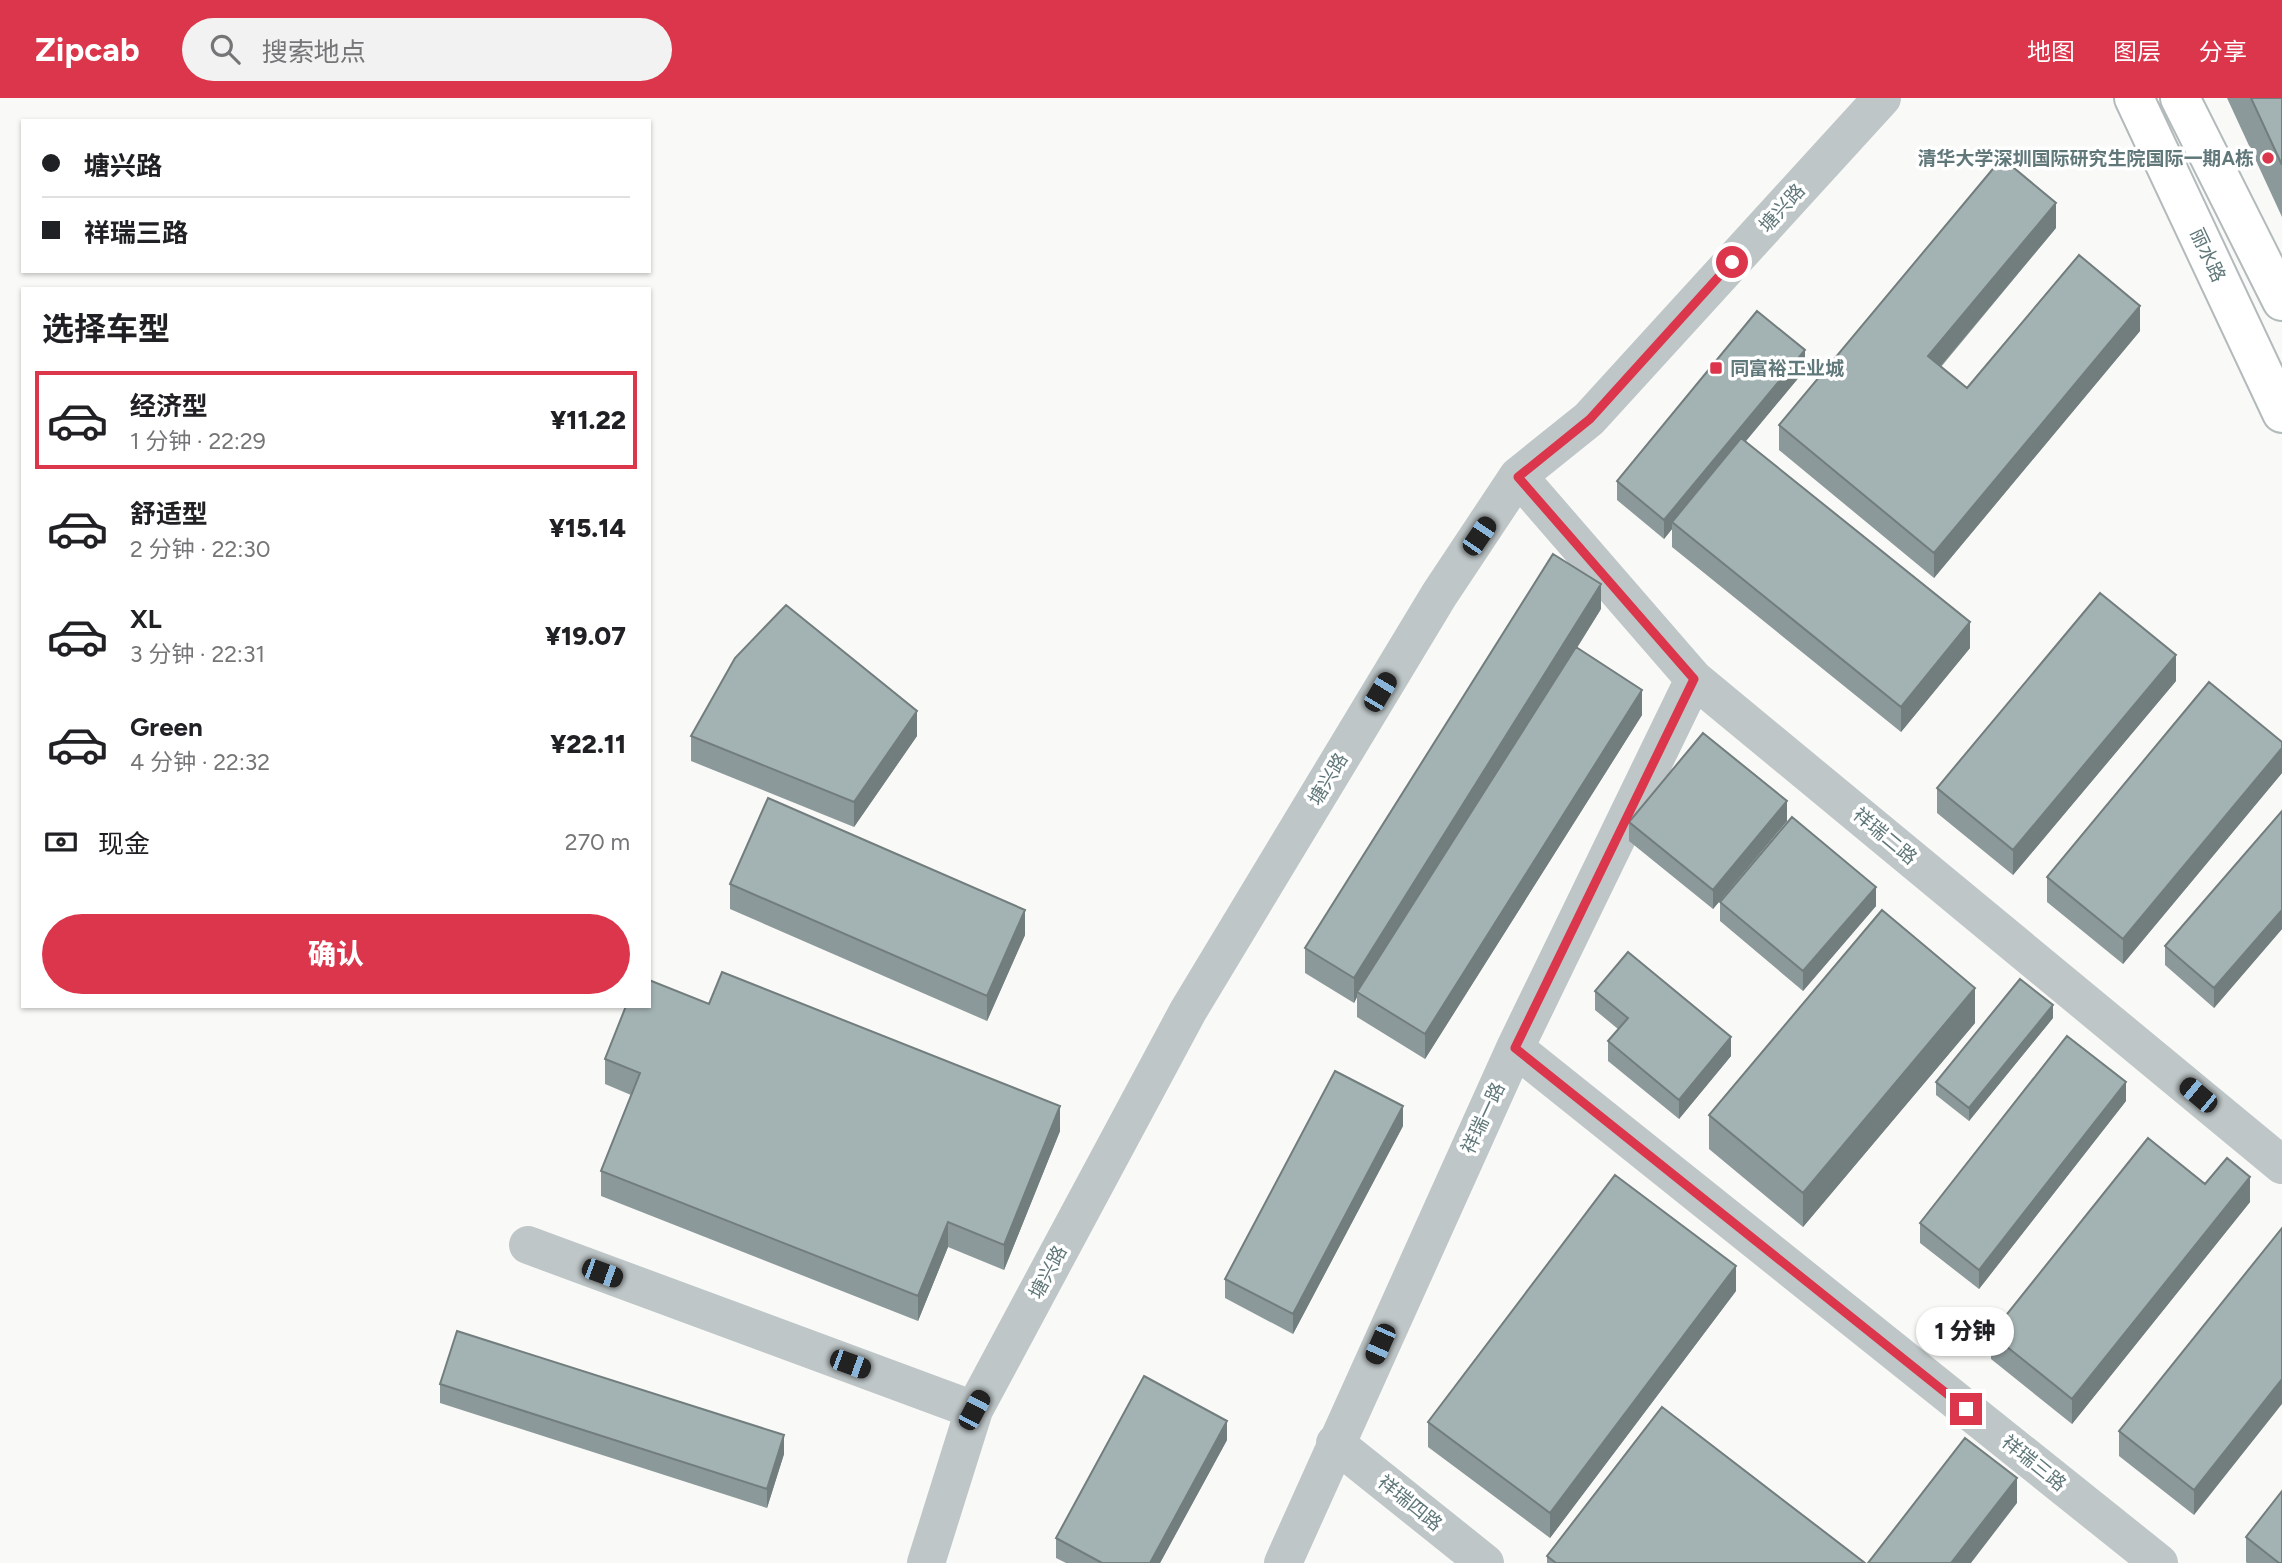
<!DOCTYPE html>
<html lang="zh">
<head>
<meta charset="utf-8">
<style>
  body { margin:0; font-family:Figtree,"Noto Sans SC",sans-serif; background:#f2f2f2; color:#202124; height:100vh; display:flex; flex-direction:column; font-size:26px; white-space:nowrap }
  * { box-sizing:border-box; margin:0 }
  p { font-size:23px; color:#757577 }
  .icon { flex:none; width:38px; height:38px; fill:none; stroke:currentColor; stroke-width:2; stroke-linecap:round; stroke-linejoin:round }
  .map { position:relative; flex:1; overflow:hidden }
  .details { position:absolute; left:21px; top:189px; width:630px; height:721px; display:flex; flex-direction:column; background:#fff; border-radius:0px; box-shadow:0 2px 5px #0004 }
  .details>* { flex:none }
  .top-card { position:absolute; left:21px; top:21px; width:630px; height:154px; border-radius:0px; box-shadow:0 2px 5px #0004; display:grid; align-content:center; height:154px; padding:0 21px; background:#fff }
  .end { position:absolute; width:32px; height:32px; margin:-16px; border:9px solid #db364b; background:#fff; box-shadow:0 0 0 4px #fff }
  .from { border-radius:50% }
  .bubble { position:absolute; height:49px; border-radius:24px; background:#fff; box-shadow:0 2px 5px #0004; font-size:23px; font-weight:800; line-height:49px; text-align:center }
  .car { position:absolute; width:21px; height:42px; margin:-21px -10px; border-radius:9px; box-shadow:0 0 5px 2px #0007; background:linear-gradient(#222 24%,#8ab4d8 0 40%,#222 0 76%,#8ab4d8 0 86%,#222 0) }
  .top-card b { display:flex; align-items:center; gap:24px; height:66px; font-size:26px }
  .top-card b+b { border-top:2px solid #e0e0e0 }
  .top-card i { width:18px; height:18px; background:#202124 }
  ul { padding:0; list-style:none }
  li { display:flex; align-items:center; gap:21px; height:98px; margin:0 14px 10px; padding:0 7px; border:4px solid transparent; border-radius:0px }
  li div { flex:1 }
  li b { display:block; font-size:26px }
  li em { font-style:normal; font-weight:800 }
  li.on { border-color:#db364b }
  li>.icon { width:63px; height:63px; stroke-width:1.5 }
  h2 { padding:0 21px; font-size:32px; line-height:84px }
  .pay { display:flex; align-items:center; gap:18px; height:77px; padding:0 21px; font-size:26px }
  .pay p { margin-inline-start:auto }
  .primary-button { display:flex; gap:14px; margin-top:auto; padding:14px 21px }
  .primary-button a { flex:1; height:80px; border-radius:42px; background:#db364b; color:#fff; font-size:28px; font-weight:800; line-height:80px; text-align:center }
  header { display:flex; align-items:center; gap:42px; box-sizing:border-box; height:98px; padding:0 35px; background:#db364b; color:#fff }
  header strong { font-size:33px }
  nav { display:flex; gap:38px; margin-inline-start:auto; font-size:24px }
  .search { width:490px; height:63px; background:#f2f2f2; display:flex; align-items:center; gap:18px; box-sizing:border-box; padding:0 24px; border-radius:38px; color:#757577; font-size:26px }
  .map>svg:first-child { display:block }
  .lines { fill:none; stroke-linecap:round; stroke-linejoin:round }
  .major-casing { stroke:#b2babb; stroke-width:42 }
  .minor { stroke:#bec6c7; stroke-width:38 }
  .major { stroke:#fff; stroke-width:38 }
  .wall { fill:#8c999a }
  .shaded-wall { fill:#727d7d }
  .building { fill:#a3b2b3; stroke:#727d7d; stroke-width:2 }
  .route { stroke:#db364b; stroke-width:9 }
  .poi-dot { fill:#db364b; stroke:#fff; stroke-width:2.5 }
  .labels { text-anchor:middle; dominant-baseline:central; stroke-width:7; stroke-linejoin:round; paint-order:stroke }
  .poi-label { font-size:19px; font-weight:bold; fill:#61787b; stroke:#fff; text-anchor:end }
  .street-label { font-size:19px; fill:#61787b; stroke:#fff }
</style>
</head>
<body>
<header>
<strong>Zipcab</strong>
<div class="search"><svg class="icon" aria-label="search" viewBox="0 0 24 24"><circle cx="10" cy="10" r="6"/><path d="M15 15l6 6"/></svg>搜索地点</div>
<nav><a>地图</a><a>图层</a><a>分享</a></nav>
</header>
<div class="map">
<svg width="2282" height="1465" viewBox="0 0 2282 1465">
  <rect width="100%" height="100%" fill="#f9f9f7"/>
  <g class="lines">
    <!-- major casing -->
    <g class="major-casing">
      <path id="major" d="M2134,0L2282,315
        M2180,0L2282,203"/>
    </g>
    <!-- minor -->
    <path class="minor" d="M1518,378L1694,581L2282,1067
      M1515,950L2159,1465
      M528,1147L974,1312
      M1335,1345L1485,1465
      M926,1465L974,1312L1188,913L1439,497L1518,378L1589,321L1882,0
      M1283,1465L1515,950L1694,581"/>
    <!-- major -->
    <use href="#major" class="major"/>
  </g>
  <!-- wall -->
  <path class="wall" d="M2227,0H2282V119Z
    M2056,130L1941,269L1967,290L2140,233L1934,480L1779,352V327Z
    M1805,272L1746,343L1970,550L1901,634L1672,449V431L1664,441L1617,402V383Z
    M1601,511L1577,550L1642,617L1425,961L1357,919V899L1354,905L1305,875V850Z
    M2176,583L2013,777L1937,715V690Z
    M691,638H917L854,729L691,663Z
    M2282,644V675L2123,866L2047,804V779Z
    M2282,713V831L2214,910L2165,867V848Z
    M1787,723L1713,811L1629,743V724Z
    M730,786L1025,837L987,923L730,811Z
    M1720,804L1876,808L1803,893L1720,823Z
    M1595,893L1731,958L1679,1021L1608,963V943L1618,931L1595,912Z
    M709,906L1060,1033L1004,1172L948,1149L918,1223L601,1098V1073L631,997L605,986V961Z
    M2053,920L1969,1023L1936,997V984Z
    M1975,925L1803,1129L1709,1051V1017Z
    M2126,1003L1979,1191L1920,1145V1125Z
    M1403,1028L1293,1236L1225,1200V1181Z
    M2205,1086L2250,1104L2072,1326L1991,1261V1236Z
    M2282,1130L2194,1417L2119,1358V1333Z
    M1736,1193L1550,1440L1428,1349V1324Z
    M440,1286L784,1356L767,1410L440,1305Z
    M1227,1342L1160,1465H1066L1056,1460V1440Z
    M2246,1439L2282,1465H2247L2246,1464Z
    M1547,1458L1865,1465H1547Z"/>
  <!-- shaded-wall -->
  <path class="shaded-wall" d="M2056,105V130L1928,283V258Z
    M2140,208V233L1934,480V455Z
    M1805,252V272L1676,427L1672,424V431L1664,441V422Z
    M1601,486V511L1360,895L1357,894V899L1354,905V880Z
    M1970,524V550L1901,634V609Z
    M2176,557V583L2013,777V752Z
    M1642,592V617L1425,961V936Z
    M917,613V638L854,729V704Z
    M2282,650V675L2123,866V841Z
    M1787,703V723L1713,811V792Z
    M1876,789V808L1803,893V873Z
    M1025,812V837L987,923V898Z
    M2282,812V831L2214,910V890Z
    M1975,890V925L1803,1129V1095Z
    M2053,907V920L1969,1023V1010Z
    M1731,939V958L1679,1021V1002Z
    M2126,984V1003L1979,1191V1172Z
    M1060,1008V1033L1004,1172V1147Z
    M1403,1008V1028L1293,1236V1216Z
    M2250,1079V1104L2072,1326V1301Z
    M948,1124V1149L918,1223V1198Z
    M1736,1168V1193L1550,1440V1415Z
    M2282,1281V1306L2194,1417V1392Z
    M1227,1323V1342L1160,1465H1150Z
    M784,1337V1356L767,1410V1391Z
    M2017,1380V1405L1971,1465H1951Z"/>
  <!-- building -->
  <path class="building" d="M2251,0H2282V67Z
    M2002,60L2056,105L1928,258L1967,290L2079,157L2140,208L1934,455L1779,327Z
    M1757,213L1805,252L1664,422L1617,383Z
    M1741,340L1970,524L1901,609L1672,424Z
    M1553,456L1601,486L1354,880L1305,850Z
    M2100,495L2176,557L2013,752L1937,690Z
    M786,507L917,613L854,704L691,638L735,560Z
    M1576,549L1642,592L1425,936L1357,894Z
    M2209,584L2282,644V650L2123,841L2047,779Z
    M1703,635L1787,703L1713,792L1629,724Z
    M768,700L1025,812L987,898L730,786Z
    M2282,713V812L2214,890L2165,848Z
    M1792,719L1876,789L1803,873L1720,804Z
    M1882,812L1975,890L1803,1095L1709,1017Z
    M1628,854L1731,939L1679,1002L1608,943L1628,920L1595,893Z
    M722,874L1060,1008L1004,1147L948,1124L918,1198L601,1073L640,975L605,961L626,908H649V882L709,906Z
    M2020,881L2053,907L1969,1010L1936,984Z
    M2067,938L2126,984L1979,1172L1920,1125Z
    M1335,973L1403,1008L1293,1216L1225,1181Z
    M2148,1040L2205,1086L2227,1060L2250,1079L2072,1301L1991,1236Z
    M1615,1077L1736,1168L1550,1415L1428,1324Z
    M2282,1130V1281L2194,1392L2119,1333Z
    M457,1233L784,1337L767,1391L440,1286Z
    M1144,1278L1227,1323L1150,1465H1102L1056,1440Z
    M1662,1309L1865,1465H1556L1547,1458Z
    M1965,1340L2017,1380L1951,1465H1868Z
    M2282,1393V1465H2279L2246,1439Z"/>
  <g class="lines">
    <!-- route -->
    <path class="route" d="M1732,164L1590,321L1518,379L1694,581L1515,950L1966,1311"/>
  </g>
  <!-- markers -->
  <g class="poi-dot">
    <circle cx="2268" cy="60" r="7"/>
    <rect x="1709" y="263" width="14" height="14" rx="3.5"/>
  </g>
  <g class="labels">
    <!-- poi labels -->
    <g class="poi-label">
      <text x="2254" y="60">清华大学深圳国际研究生院国际一期A栋</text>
      <text x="1730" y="270" text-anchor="start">同富裕工业城</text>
    </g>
    <!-- street labels -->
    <g class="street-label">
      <text transform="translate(1782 110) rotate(-48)">塘兴路</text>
      <text transform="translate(2208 157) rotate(65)">丽水路</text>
      <text transform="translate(1328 681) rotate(-59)">塘兴路</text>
      <text transform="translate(1885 738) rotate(40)">祥瑞二路</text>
      <text transform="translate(1483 1020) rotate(-65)">祥瑞一路</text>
      <text transform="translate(1048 1174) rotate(-62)">塘兴路</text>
      <text transform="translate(2034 1365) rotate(39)">祥瑞三路</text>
      <text transform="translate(1410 1405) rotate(39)">祥瑞四路</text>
    </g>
  </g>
</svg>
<i class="end from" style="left:1732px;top:164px"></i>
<i class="end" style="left:1966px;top:1311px"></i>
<div class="bubble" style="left:1916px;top:1209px;width:98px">1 分钟</div>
<i class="car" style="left:1479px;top:438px;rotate:34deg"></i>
<i class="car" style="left:1380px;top:594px;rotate:31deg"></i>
<i class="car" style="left:2198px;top:997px;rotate:310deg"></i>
<i class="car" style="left:602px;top:1175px;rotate:110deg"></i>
<i class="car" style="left:1380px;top:1246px;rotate:204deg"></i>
<i class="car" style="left:850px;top:1266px;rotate:110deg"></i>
<i class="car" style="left:974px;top:1312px;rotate:28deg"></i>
<div class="top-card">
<b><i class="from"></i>塘兴路</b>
<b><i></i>祥瑞三路</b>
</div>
<section class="details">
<h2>选择车型</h2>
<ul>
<li class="on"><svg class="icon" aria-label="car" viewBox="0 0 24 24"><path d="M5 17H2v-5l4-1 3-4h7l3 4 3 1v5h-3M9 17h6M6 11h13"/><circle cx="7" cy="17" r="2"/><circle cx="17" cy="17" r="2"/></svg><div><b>经济型</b><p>1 分钟 · 22:29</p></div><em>¥11.22</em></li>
<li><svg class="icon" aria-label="car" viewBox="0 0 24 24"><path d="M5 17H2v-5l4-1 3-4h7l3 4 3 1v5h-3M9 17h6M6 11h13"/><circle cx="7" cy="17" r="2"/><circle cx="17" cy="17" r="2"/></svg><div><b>舒适型</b><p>2 分钟 · 22:30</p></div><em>¥15.14</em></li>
<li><svg class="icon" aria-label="car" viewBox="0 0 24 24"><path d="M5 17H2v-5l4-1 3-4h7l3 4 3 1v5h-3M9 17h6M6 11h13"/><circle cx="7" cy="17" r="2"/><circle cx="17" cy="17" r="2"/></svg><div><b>XL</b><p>3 分钟 · 22:31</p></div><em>¥19.07</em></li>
<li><svg class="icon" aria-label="car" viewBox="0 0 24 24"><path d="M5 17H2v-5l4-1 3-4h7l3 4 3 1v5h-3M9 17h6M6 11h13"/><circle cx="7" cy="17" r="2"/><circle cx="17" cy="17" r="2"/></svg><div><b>Green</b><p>4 分钟 · 22:32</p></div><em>¥22.11</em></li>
</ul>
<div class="pay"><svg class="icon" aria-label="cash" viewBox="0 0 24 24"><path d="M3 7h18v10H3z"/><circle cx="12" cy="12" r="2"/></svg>现金<p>270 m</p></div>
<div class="primary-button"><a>确认</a></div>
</section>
</div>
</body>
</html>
